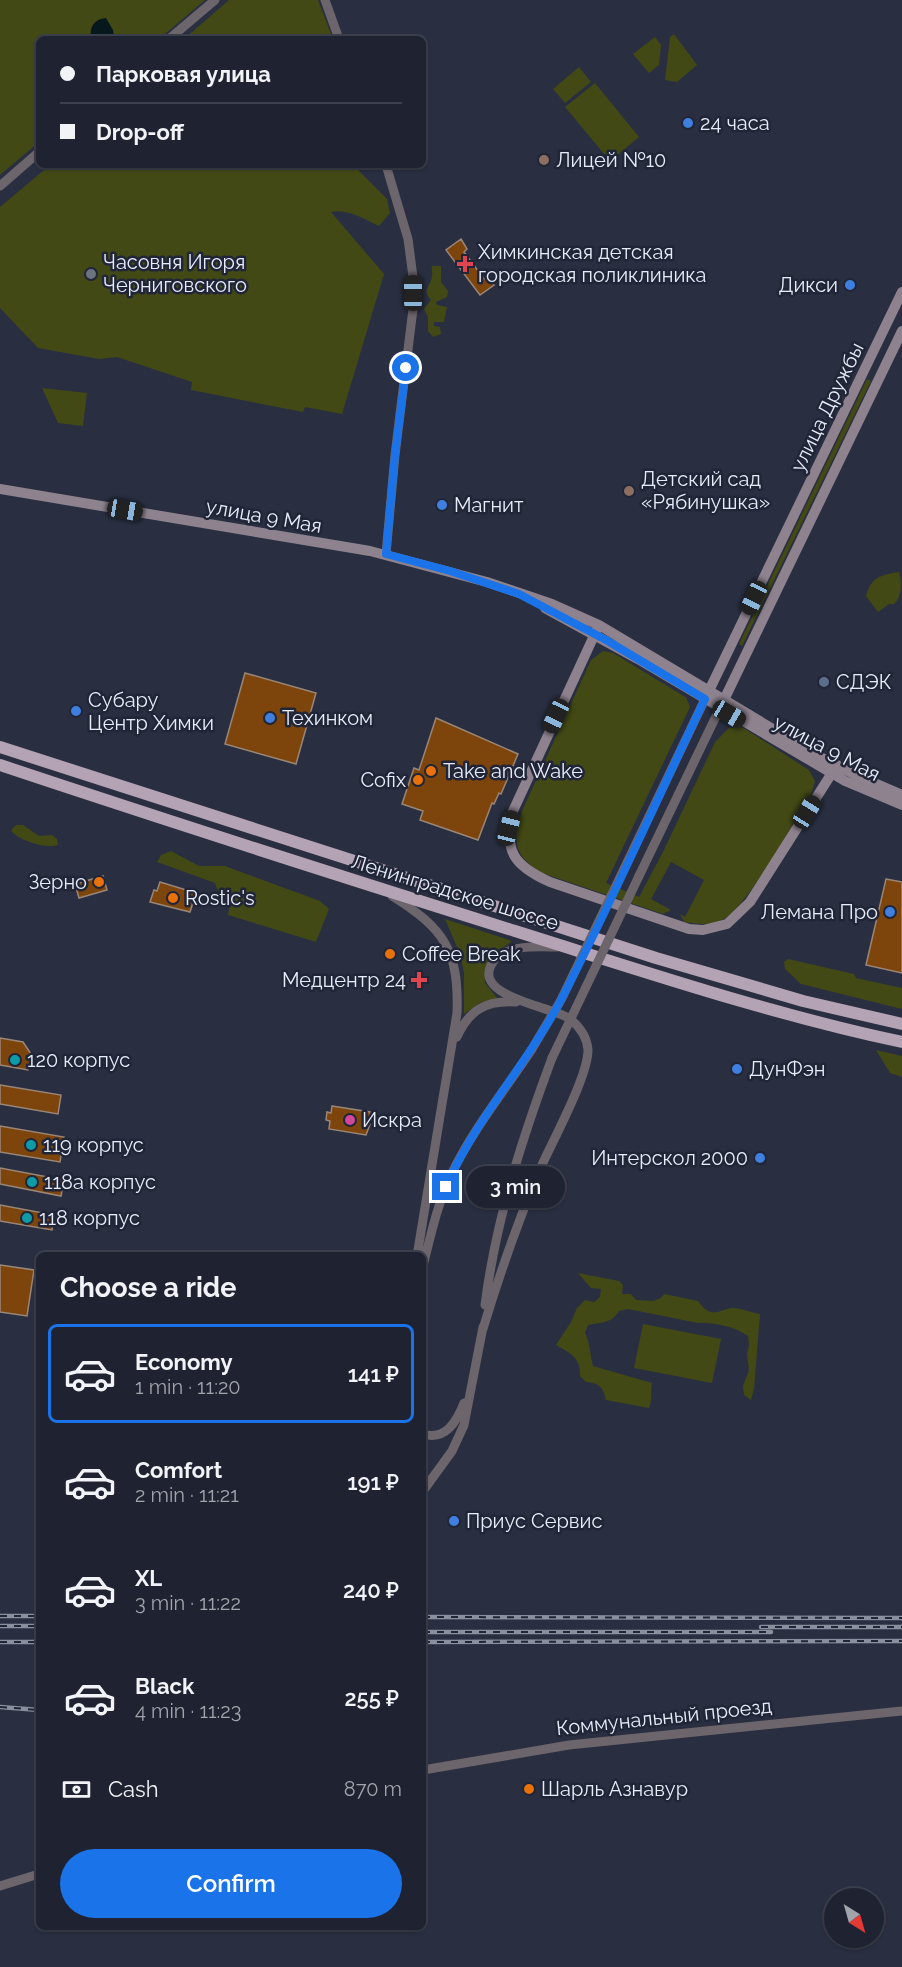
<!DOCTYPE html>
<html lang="en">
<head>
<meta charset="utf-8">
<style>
  body { margin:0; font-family:Raleway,sans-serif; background:#2c2f3d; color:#f1f3f6; height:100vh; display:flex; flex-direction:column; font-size:22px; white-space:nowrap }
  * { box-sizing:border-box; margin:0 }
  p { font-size:20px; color:#a1a4ab }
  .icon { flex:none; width:33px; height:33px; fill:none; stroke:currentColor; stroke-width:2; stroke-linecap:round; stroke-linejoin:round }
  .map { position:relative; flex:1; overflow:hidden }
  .side { position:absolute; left:36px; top:1252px; width:390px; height:678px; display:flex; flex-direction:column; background:#1f2331; border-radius:9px; box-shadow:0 2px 4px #0004,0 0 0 2px #3c404d }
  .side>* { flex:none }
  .hud { position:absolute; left:36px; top:36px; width:390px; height:132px; border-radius:9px; box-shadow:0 2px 4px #0004,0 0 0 2px #3c404d; display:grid; align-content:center; height:132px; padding:0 24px; background:#1f2331 }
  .needle { width:39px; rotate:143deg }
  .fabs { position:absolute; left:824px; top:1888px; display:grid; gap:12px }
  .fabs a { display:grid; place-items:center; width:60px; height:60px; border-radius:50%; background:#1f2331; box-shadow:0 2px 4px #0004,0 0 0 2px #3c404d; font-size:30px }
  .end { position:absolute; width:27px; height:27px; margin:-14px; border:8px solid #1a73e8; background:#fff; box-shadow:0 0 0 3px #fff }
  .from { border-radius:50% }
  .bubble { position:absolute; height:42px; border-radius:21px; background:#1f2331; box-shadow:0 2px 4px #0004,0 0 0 2px #3c404d; font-size:20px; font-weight:600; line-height:42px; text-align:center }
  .car { position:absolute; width:18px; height:36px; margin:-18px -9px; border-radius:8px; box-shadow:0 0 4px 2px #0007; background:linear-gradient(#222 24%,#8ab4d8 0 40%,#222 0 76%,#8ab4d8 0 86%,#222 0) }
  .hud b { display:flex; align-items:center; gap:21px; height:57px; font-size:22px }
  .hud b+b { border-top:2px solid #3c404d }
  .hud i { width:15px; height:15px; background:#f1f3f6 }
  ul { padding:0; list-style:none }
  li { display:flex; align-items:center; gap:18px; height:99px; margin:0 12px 9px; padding:0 12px; border:3px solid transparent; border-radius:9px }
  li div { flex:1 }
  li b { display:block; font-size:22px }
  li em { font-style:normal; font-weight:600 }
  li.current { border-color:#1a73e8 }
  li>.icon { width:54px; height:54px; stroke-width:1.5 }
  h2 { padding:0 24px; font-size:27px; line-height:72px }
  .pay { display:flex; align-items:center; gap:15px; height:66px; padding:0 24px; font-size:22px }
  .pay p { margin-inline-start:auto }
  .action { display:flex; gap:12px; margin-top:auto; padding:12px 24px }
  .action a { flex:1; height:69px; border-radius:36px; background:#1a73e8; color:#fff; font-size:24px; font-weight:600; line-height:69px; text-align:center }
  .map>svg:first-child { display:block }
  .green { fill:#424915 }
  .water { fill:#06181b }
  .building { fill:#7d440c; stroke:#9a8677; stroke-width:1.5 }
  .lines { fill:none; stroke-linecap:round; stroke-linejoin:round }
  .tertiary { stroke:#6c656c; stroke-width:9 }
  .secondary { stroke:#8e828e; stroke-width:10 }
  .trunk { stroke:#b4a3b4; stroke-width:12 }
  .rail-casing { stroke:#8a8f9e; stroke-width:4.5 }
  .rail { stroke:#202537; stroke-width:2; stroke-dasharray:7; stroke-linecap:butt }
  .tertiary-bridge { stroke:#6c656c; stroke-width:9 }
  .route { stroke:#1a73e8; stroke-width:8 }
  .shop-dot { fill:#3f7fe0; stroke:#202537; stroke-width:2 }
  .education-dot { fill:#8d6e63; stroke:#202537; stroke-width:2 }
  .health-dot { fill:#e0444e; stroke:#202537; stroke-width:2 }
  .worship-dot { fill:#6b7280; stroke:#202537; stroke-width:2 }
  .service-dot { fill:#5c6f8a; stroke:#202537; stroke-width:2 }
  .food-dot { fill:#e8710a; stroke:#202537; stroke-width:2 }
  .culture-dot { fill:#0f9aa8; stroke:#202537; stroke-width:2 }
  .hotel-dot { fill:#d1479c; stroke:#202537; stroke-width:2 }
  .labels { text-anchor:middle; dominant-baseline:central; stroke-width:5; stroke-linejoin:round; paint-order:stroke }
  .poi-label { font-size:20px; fill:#e8ecf8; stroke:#202537; text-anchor:start }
  .street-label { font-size:20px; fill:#e8ecf8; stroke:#202537 }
</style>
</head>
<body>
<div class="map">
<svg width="902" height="1967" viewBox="0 0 902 1967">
  <rect width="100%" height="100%" fill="#292f41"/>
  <!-- green -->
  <path class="green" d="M0,0H205L159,39H39V142L0,175Z
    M229,0H318L333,39H184Z
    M674,34L697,65L677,82L665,80L670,37Z
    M655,37L661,45L659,65L649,73L633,54Z
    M579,67L591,82L565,103L553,89Z
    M595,83L639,137L610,161L565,107Z
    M50,165H353L387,199L390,213L379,226C365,219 347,208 331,212L384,274L342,414L305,407L303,412L191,390L192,382L117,357L99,359L38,348L0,308V207Z
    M432,266H441V282L448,291L447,297L436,302L437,305L447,307L444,322H434V326L440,327L441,334L433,337L428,331V317L424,309L431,300C421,289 431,287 432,276C433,272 431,269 432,266Z
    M867,379L871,381L742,646L739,644Z
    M42,388L87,393L83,426L58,423Z
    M899,572C902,582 902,597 894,604H889L878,612L866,596C871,577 881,575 899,572Z
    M603,651L613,653L682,695L686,697L690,707L606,883L639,897L663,852L715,742L729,728L742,727L809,770L815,781L811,795C793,823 749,904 724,919C711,926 698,924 684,922L680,914L685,917L704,880L671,862L651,899L671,910L663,914L542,873C514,856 512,842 522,811L591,660Z
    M16,825H23L39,836L52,835L57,839L58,845C46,849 21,841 12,832V829Z
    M171,851L199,866H225L320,901L329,909L316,942L228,915L230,903L217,889L215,883L157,862L161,855Z
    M445,919L512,941C496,953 483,961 485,983L498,999L480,1003L464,1014V973L460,954Z
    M788,959L854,974L856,978L902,988V1009L801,984L785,969L784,962Z
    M876,1050L902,1056V1077L890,1073Z
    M578,1273L619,1281L623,1285L622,1294H631L636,1300L653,1301L661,1298L664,1294L698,1301C711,1319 717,1311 731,1308C739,1307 752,1313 760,1314L754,1389L751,1400L744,1395L743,1386L749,1370L747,1354L749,1345L748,1336C735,1327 713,1322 698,1323L628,1309L619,1311C611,1324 602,1322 588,1325L585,1333C590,1342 590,1355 593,1366L652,1383C650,1392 653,1399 649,1408L606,1400C603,1387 599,1383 586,1382L580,1376C581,1358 570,1353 556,1345L571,1322L577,1308L585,1300L594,1302L600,1297L601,1289L591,1288Z
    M643,1324L721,1339L712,1383L634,1368Z"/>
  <!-- water -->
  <path class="water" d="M106,18L113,30L114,39H91C89,27 94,19 106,18Z"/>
  <!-- building -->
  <path class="building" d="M461,239L467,249L464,252L484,279L488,276L494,285L480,295L446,250Z
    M245,673L316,693L296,764L225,744Z
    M436,718L518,754L501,794L499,793L494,804L492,803L478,840L420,820L423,811L402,804L414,768L419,770Z
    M103,876L107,890L79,898L75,884Z
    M886,879L902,882V973L866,965Z
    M160,882L196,893L190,912L150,902L154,890L157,891Z
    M0,1038L23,1042L31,1054L28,1070L0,1065Z
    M0,1085L61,1095L58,1114L0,1104Z
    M332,1106L370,1112L369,1119H372L366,1135L329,1129L330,1121L326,1120L327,1112L331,1113Z
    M0,1126L64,1137L60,1162L0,1152Z
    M0,1168L64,1180L61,1196L0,1184Z
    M0,1205L54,1215L52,1230L0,1221Z
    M0,1265L34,1270L27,1316L0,1312Z"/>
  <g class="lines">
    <!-- tertiary -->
    <path class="tertiary" d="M325,0L339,39
      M169,39L215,0
      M0,186L39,152
      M386,554L395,455L413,309V277L408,239L386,165
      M624,869L705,699
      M639,876L720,708
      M392,896C445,929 459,951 457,1013L417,1256
      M457,1037C469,1010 486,1000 516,1002
      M423,1266C431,1234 438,1202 452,1173C473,1129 505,1090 532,1049
      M485,1305C496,1219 522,1139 552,1058
      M482,1332C498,1279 516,1227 537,1176C549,1147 588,1078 588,1050C587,1037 580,1027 570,1019C555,1007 469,997 493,962C505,944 538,947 557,947
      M423,1434C446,1441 457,1421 464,1403
      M423,1491L452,1451L464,1425L483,1327
      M423,1770L569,1745L902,1711
      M0,1886L39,1874"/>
    <!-- secondary -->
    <path class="secondary" d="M0,489L370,551L487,582L552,604L599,625L818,756L856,775L902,795
      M545,608L638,659L845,781L902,805
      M599,625L513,811C503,851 514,866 550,882L689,929L703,930L727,924L750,902L837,765
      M705,699L902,292
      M722,704L902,331"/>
    <!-- trunk -->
    <path class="trunk" d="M0,747L656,958L803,1001L902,1024
      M0,765C171,822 343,877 515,931C643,971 770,1014 902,1042"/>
    <!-- rail casing -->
    <g class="rail-casing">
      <path id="rail" d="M0,1616H39
        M423,1617L902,1618
        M0,1626H39
        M761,1627H902
        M423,1632H771
        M0,1642H39
        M423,1642L902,1641
        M0,1707L39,1710"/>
    </g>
    <!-- rail -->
    <use href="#rail" class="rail"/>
    <!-- tertiary-bridge -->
    <path class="tertiary-bridge" d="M532,1049L561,1000L624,869
      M552,1058L639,876"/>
  </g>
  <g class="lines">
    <!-- route -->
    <path class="route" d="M406,368L395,455L386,554L450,571L519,594L606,640L705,699C657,799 612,902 561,1000C527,1065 475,1119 446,1187"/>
  </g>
  <!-- markers -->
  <g class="shop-dot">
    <circle cx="688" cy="123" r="6"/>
    <circle cx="850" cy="285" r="6"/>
    <circle cx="442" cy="505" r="6"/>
    <circle cx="76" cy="711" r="6"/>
    <circle cx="270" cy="718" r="6"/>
    <circle cx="890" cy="912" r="6"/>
    <circle cx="737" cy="1069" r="6"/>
    <circle cx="760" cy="1158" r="6"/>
    <circle cx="454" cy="1521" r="6"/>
  </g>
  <g class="education-dot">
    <circle cx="544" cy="160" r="6"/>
    <circle cx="629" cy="491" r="6"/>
  </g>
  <g class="health-dot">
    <path d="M462 255h6v6h6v6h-6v6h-6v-6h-6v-6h6z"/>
    <path d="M416 971h6v6h6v6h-6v6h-6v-6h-6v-6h6z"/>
  </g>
  <circle class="worship-dot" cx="91" cy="274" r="6"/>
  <circle class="service-dot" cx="824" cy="682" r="6"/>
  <g class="food-dot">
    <circle cx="431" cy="771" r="6"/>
    <circle cx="418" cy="780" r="6"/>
    <circle cx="99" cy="882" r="6"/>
    <circle cx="173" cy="898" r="6"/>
    <circle cx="390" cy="954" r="6"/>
    <circle cx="529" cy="1789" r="6"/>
  </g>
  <g class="culture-dot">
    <circle cx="15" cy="1060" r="6"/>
    <circle cx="31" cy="1145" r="6"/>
    <circle cx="32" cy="1182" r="6"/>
    <circle cx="27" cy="1218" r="6"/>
  </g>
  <circle class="hotel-dot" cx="350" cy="1120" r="6"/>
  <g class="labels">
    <!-- poi labels -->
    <g class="poi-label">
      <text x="700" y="123">24 часа</text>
      <text x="556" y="160">Лицей №10</text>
      <text x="478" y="252">Химкинская детская<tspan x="478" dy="23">городская поликлиника</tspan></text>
      <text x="103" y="262">Часовня Игоря<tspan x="103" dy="23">Черниговского</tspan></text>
      <text x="838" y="285" text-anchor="end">Дикси</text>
      <text x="641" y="479">Детский сад<tspan x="641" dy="23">«Рябинушка»</tspan></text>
      <text x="454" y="505">Магнит</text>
      <text x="836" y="682">СДЭК</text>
      <text x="88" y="700">Субару<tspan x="88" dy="23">Центр Химки</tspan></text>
      <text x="282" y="718">Техинком</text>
      <text x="443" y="771">Take and Wake</text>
      <text x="406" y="780" text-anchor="end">Cofix</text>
      <text x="87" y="882" text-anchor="end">Зерно</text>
      <text x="185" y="898">Rostic's</text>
      <text x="878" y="912" text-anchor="end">Лемана Про</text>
      <text x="402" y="954">Coffee Break</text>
      <text x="406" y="980" text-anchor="end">Медцентр 24</text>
      <text x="27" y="1060">120 корпус</text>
      <text x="749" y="1069">ДунФэн</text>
      <text x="362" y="1120">Искра</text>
      <text x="43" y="1145">119 корпус</text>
      <text x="748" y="1158" text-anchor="end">Интерскол 2000</text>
      <text x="44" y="1182">118а корпус</text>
      <text x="39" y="1218">118 корпус</text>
      <text x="466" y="1521">Приус Сервис</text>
      <text x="541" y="1789">Шарль Азнавур</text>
    </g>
    <!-- street labels -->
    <g class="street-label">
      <text transform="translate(827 407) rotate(-64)">улица Дружбы</text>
      <text transform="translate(264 516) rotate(10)">улица 9 Мая</text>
      <text transform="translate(827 748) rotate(28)">улица 9 Мая</text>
      <text transform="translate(455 892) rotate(17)">Ленинградское шоссе</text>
      <text transform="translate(664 1717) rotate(-6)">Коммунальный проезд</text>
    </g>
  </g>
</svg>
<div class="fabs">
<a><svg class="needle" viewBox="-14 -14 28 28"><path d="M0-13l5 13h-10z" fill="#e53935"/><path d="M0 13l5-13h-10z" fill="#a1a4ab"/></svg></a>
</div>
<i class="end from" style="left:406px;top:368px"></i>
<i class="end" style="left:446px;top:1187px"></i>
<div class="bubble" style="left:466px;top:1166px;width:99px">3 min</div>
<i class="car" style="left:413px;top:293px;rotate:0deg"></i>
<i class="car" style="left:125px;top:510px;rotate:100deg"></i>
<i class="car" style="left:754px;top:598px;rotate:205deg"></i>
<i class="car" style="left:729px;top:714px;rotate:120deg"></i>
<i class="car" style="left:556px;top:716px;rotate:205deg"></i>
<i class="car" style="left:807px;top:812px;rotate:32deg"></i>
<i class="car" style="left:509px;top:828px;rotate:14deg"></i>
<div class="hud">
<b><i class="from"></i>Парковая улица</b>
<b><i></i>Drop-off</b>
</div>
<section class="side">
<h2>Choose a ride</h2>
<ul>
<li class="current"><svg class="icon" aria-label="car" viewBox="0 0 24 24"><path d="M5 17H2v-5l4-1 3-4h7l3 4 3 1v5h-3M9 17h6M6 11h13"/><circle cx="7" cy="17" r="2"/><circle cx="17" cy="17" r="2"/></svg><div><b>Economy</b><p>1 min · 11:20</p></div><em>141 ₽</em></li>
<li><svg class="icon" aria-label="car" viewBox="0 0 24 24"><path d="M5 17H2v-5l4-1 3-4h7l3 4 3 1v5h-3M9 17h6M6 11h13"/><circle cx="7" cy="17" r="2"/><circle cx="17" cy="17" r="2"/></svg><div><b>Comfort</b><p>2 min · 11:21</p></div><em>191 ₽</em></li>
<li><svg class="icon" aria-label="car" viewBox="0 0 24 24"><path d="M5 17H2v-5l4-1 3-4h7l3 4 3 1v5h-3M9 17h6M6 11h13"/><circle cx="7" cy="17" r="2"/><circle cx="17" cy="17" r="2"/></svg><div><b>XL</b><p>3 min · 11:22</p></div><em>240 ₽</em></li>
<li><svg class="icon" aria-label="car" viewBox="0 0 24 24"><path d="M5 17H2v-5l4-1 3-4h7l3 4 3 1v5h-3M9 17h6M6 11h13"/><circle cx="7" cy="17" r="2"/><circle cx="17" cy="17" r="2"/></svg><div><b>Black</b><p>4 min · 11:23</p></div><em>255 ₽</em></li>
</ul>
<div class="pay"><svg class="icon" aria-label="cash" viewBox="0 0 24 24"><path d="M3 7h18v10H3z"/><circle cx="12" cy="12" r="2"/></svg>Cash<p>870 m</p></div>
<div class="action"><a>Confirm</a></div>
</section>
</div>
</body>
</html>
